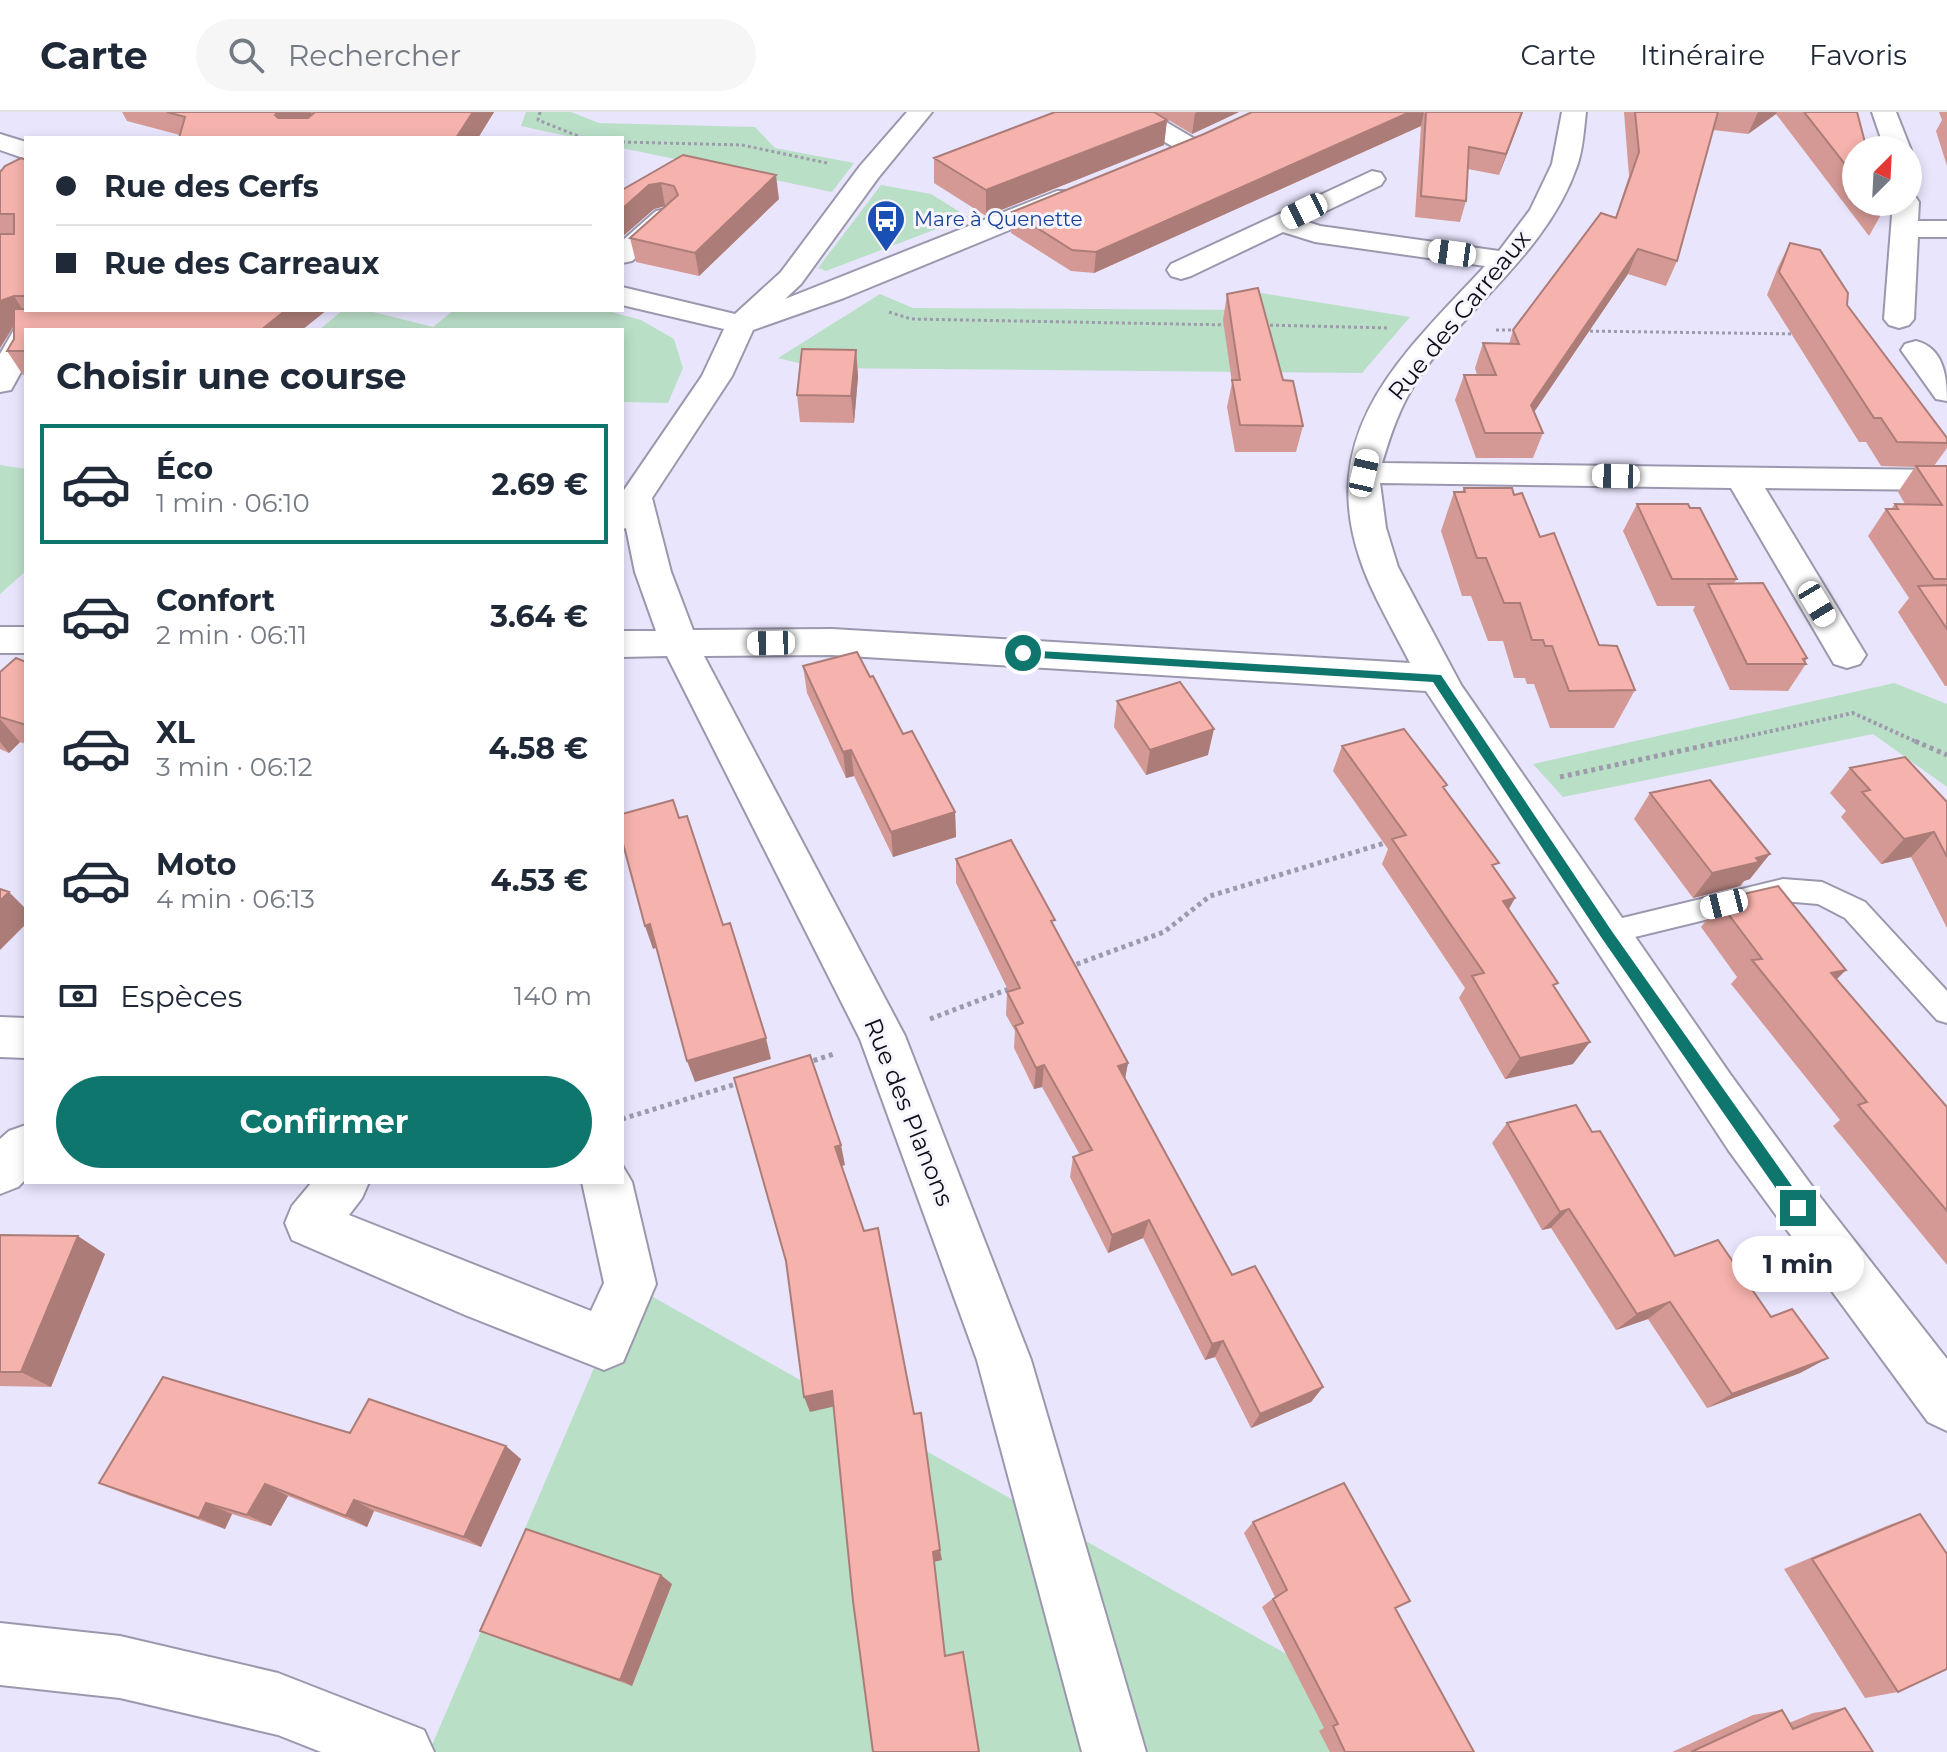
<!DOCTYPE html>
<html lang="fr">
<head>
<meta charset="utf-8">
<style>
  body { margin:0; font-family:Montserrat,sans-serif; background:#f6f6f7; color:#1f2937; height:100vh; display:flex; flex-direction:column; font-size:30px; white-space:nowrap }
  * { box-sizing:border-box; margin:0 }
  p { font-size:26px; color:#747a83 }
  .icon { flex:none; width:44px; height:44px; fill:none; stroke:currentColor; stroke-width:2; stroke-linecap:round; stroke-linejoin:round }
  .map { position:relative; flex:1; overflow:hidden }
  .details { position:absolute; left:24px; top:216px; width:600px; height:856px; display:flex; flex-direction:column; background:#fff; border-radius:0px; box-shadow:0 4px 12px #0003 }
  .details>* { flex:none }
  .banner { position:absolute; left:24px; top:24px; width:600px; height:176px; border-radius:0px; box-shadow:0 4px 12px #0003; display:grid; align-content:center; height:176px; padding:0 32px; background:#fff }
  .needle { width:52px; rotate:24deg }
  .buttons { position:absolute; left:1842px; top:24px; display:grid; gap:16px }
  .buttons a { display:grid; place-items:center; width:80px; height:80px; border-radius:50%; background:#fff; box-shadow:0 4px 12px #0003; font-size:40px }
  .end { position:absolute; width:36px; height:36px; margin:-18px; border:10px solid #0f766e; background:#fff; box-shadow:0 0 0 4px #fff }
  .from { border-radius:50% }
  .bubble { position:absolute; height:56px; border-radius:28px; background:#fff; box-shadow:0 4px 12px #0003; font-size:26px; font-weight:700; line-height:56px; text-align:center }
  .car { position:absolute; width:24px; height:48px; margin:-24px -12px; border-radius:10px; box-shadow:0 0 6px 2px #0007; background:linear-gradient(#fff 24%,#345 0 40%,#fff 0 76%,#345 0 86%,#fff 0) }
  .banner b { display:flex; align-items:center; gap:28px; height:76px; font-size:30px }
  .banner b+b { border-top:2px solid #e0e1e3 }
  .banner i { width:20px; height:20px; background:#1f2937 }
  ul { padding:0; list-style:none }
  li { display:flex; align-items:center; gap:24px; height:120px; margin:0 16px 12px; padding:0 16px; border:4px solid transparent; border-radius:0px }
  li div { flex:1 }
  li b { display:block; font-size:30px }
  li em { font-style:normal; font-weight:700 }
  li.selected { border-color:#0f766e }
  li>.icon { width:72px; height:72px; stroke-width:1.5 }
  h2 { padding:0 32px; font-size:36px; line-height:96px }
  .pay { display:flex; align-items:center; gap:20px; height:88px; padding:0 32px; font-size:30px }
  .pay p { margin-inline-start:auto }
  .cta { display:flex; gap:16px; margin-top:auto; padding:16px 32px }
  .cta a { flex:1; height:92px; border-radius:48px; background:#0f766e; color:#fff; font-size:32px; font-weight:700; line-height:92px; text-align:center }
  header { display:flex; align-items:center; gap:48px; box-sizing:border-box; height:112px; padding:0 40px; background:#fff; border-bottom:2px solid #e0e1e3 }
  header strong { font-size:38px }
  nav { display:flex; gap:44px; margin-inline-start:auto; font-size:28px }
  .search { width:560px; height:72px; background:#f6f6f7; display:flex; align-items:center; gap:20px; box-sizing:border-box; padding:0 28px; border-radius:44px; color:#747a83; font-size:30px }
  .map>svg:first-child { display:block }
  .green { fill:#badfc7 }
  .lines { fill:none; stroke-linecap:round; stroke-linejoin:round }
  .lane-casing { stroke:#9b98ae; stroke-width:4 }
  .street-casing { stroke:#9b98ae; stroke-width:4 }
  .path-far2 { stroke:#9d9aac; stroke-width:3; stroke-dasharray:3 3; stroke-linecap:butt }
  .path-far1 { stroke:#9d9aac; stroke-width:4; stroke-dasharray:3 3; stroke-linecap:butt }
  .path { stroke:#9d9aac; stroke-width:5; stroke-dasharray:4 4; stroke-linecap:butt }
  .lane { fill:#fff; fill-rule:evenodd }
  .street { fill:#fff; fill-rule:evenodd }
  .wall { fill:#d49994 }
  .shaded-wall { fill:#ac7d78 }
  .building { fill:#f6b2ac; stroke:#ac7d78; stroke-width:2 }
  .route { fill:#0f766e }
  .labels { text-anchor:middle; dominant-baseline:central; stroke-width:6; stroke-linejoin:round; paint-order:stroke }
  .far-transit-label { font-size:20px; fill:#164399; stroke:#f6f5fe; text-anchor:start }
  .street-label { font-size:24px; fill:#0d0b13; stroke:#f6f5fe }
</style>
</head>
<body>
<header>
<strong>Carte</strong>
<div class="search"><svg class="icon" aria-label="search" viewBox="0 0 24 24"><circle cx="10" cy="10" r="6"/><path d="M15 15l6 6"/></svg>Rechercher</div>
<nav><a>Carte</a><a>Itinéraire</a><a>Favoris</a></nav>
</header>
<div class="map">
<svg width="1947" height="1640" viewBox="0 0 1947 1640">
  <rect width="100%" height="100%" fill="#e9e5fd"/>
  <!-- green -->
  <path class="green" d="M526,0H571L599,11L755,15L775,36L854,51L832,80L622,36V26H576L521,14Z
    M881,73L931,82L968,105L826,159L818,156Z
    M1261,181L1410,205L1362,261L819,256L778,246L880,182L913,196L1255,198Z
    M343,198H365L433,215L454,198H604L641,208L674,227L683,256L668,291L622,290V218H319Z
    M0,353L26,357V459L0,482Z
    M1894,571L1947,592V675L1873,622L1563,685L1533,652Z
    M630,1172L1460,1640H429Z"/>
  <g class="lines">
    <!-- lane casing -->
    <g class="lane-casing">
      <path id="lane" d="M1783,767L1822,770L1865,790L1947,879V911L1937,908L1845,806L1818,792L1783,789L1606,832L1596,829L1592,821L1596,813L1606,810Z"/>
    </g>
    <!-- street casing -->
    <g class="street-casing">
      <path id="street" d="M907,0H932L878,66L801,172L785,187L1057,79H1075L1079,85L1075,91L844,186L753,218L732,264L652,386L671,460L693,518L832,517L1410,551C1393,517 1372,483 1360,447C1316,316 1405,241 1485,154L1315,130L1283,120L1191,164L1181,167L1171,164L1167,158L1171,152L1372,59L1381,61L1385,67L1381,73L1305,109L1320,114L1499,139L1530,98L1552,52L1562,0H1586C1584,17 1583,38 1577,54C1547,141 1467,193 1418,267C1400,294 1391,321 1382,351L1947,358V378L1765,376L1866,543L1860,552L1847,556L1834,552L1731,376L1380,371L1386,416L1398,455L1461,573L1730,962L1817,1081L1947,1247V1319L1928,1310L1729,1039L1426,579L832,543L704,544L905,924L1031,1248L1146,1640H1082L977,1248L860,927L667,544L622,545V519H656L635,460L626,416L622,417V381L702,264L724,217L622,193V175L735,202L781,160L860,54Z
        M1119,0H1149L1200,30L1204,35L1200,40H1182L1122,5Z
        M1872,0H1896L1911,38L1908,42V38H1885Z
        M0,22L26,30V47L0,38Z
        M1908,82L1915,84L1919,90L1918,109H1947V125H1918L1914,207L1909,213L1899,216L1889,213L1884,207L1893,90H1908Z
        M666,97L676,99L680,105L676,111L632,149L622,151V129L656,99Z
        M26,213L38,218H26V251L11,278L0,280V242L15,216Z
        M1916,229C1944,236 1947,265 1947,289L1936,287L1901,238L1905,232Z
        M0,515H26V541H0Z
        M0,905L26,906V946L0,945Z
        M26,1013V1067L18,1075L0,1082V1027L9,1019Z
        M622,1053L632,1070L656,1172L623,1250L604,1258L465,1203L292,1128L285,1111L292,1094L312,1070H369L362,1086L349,1103L591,1199L604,1171L582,1070H622Z
        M0,1511L120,1524L278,1561L424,1618L434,1640H321L278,1623L120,1586L0,1573Z"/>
    </g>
    <!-- path-far2 -->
    <path class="path-far2" d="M540,0L538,8L583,26
      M622,30L742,33L827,51
      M889,200L911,207L1230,213
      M1264,213L1390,216
      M1496,218H1518
      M1584,219L1798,222"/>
    <!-- path-far1 -->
    <path class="path-far1" d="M1717,631L1853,601L1919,631"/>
    <!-- path -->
    <path class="path" d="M1915,629L1947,643
      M1560,665L1726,629
      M1069,855L1164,820L1210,784L1388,730
      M930,907L1014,875
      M806,951L834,942
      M622,1007L739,971"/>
    <!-- lane -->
    <use href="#lane" class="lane"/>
    <!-- street -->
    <use href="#street" class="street"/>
  </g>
  <!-- wall -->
  <path class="wall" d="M122,0H494L478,26L180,23L127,9Z
    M1155,0H1239L1192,22Z
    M1252,0H1523L1499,63L1468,57L1466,89L1460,110L1415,105L1421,14L1094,161L1071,159L1011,121L1012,100L1204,22Z
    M1624,0H1857L1856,90H1880L1883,99L1869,124L1776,2L1748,22L1713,18L1677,149L1666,174L1628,162L1534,299L1543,321L1533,346H1476L1455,288L1464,263H1477L1475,256L1483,231L1509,232L1513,218L1615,106L1629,64Z
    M1939,0H1947V54L1936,19L1942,8Z
    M1167,8L1164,33L986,104L934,71V46Z
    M683,43L779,87L699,164L636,150L630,126L666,94L654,97L622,125V78Z
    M26,48V263H23L7,239L14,227V214L0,236V60Z
    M1790,131L1847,193L1947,326V336L1934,354H1947V574H1945L1898,500L1909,486L1868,424L1886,397H1891L1895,392H1905L1898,380L1915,355L1881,354L1866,330H1859L1767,183L1778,155Z
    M1227,182L1283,268L1303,314L1296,340H1235L1227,295L1232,271L1223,208Z
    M856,238L858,265L854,311L800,310L797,283Z
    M1464,376L1514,383L1540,425L1599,533L1635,578L1614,616H1550L1534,572H1527L1525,566H1514L1503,529H1488L1471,484H1462L1441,419L1454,380H1462Z
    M1637,392L1690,396L1737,467L1734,471L1807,546L1805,550L1806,552L1788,579L1730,578L1693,498L1695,494H1657L1623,419Z
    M26,550V632L20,630L9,641L0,637V560Z
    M803,554L870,565L903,622L955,700L956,725L893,745L854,664L846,666L807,581Z
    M1117,589L1208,643L1146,663L1114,615Z
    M1342,634L1445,678L1495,758L1515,786L1509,797L1555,876L1573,952L1505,967L1459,886L1465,876L1382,752L1388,737L1333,659Z
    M1850,656L1947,690V816L1911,745L1881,752L1841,705L1846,699L1830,681Z
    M1650,681L1750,767L1744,769L1740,774L1693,786L1634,707Z
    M956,747L1054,815L1128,951L1125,966L1232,1163L1323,1275L1311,1290L1251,1316L1215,1245L1205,1248L1143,1126L1108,1141L1070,1065L1073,1045L1080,1043L1042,975L1034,977L1014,936L1015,919L1006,903L1007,880H1009L956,771Z
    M1730,785L1846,858L1836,867L1947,995V1153L1833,1014L1840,1008L1731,872L1737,865L1701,815L1720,791L1727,790Z
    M1507,1011L1592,1020L1675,1144L1771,1205L1828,1246L1800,1261L1707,1296L1648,1207L1616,1218L1551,1116L1542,1118L1492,1031Z
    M0,1123L105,1142L51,1275L0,1274Z
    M350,1321L521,1347L481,1435L374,1399L367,1415L288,1384L271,1414L232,1402L225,1417L128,1383L99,1371Z
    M1920,1402L1898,1580L1865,1586L1784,1457L1889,1413Z
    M1253,1410L1396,1497L1474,1640H1330L1319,1619L1324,1616L1262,1495L1275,1485L1244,1421Z
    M672,1472L632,1574L497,1526L480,1519Z
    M1845,1596L1873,1640H1672L1753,1603L1782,1598L1789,1611L1813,1601Z"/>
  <!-- shaded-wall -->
  <path class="shaded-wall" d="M278,0H311L313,6L284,26L275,3Z
    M473,0H494L478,26H456Z
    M1197,0H1239L1192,22L1195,1Z
    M1410,0H1424L1421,14L1094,161L1096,140Z
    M1522,0H1523L1499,63L1506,42Z
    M1758,0H1777L1776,2L1748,22Z
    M1167,8L1164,33L986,104V78Z
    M776,63L779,87L699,164L695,141Z
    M661,71L665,94L654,97L622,125V97L649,73Z
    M1638,137L1628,162L1522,318L1531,293Z
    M14,184L29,208L14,213L0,236V189Z
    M286,198H327L302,218H261Z
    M856,238L858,265L854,311L851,284Z
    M0,607L20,630L9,641L0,630Z
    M1214,617L1208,643L1146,663L1150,638Z
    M851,638L854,664L846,666L843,640Z
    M955,700L956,725L893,745L891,720Z
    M1934,720L1911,745L1881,752L1904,727Z
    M1770,742L1750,767L1744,769L1740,774L1693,786L1712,761L1756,746Z
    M9,780L26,797V812L0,838V789Z
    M1515,786L1501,810L1503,789Z
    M650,812L658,835L653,837L645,814Z
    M1846,858L1823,881L1831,861Z
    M766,926L771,947L695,970L687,949Z
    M1590,930L1573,952L1505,967L1520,946Z
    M1128,951L1124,972L1118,954Z
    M1044,953L1042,975L1034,977L1036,956Z
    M841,1033L845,1053L839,1055L835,1035Z
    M1569,1097L1551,1116L1542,1118L1560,1100Z
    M1149,1108L1143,1126L1108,1141L1112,1123Z
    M78,1124L105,1142L51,1275L21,1260Z
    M1670,1190L1648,1207L1616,1218L1637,1202Z
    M1223,1229L1215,1245L1205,1248L1212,1232Z
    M1828,1246L1800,1261L1707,1296L1732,1282Z
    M1323,1275L1311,1290L1251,1316L1260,1302Z
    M832,1279L836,1294L810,1300L804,1285Z
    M506,1334L521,1347L481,1435L464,1425Z
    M265,1372L288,1384L271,1414L247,1403Z
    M354,1388L374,1399L367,1415L346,1404Z
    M206,1391L232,1402L225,1417L199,1406Z
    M940,1438L942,1448L934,1450L933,1440Z
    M661,1463L672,1472L632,1574L620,1568Z"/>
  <!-- building -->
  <path class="building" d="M167,0H278L275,3L278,6H308L315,0H473L456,26H179L185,5Z
    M1055,0H1154L1167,8L986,78L934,46Z
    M1252,0H1410L1096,140L1072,138L1012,100L1204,22Z
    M1426,0H1522L1506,42L1469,35L1466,89L1421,84Z
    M1635,0H1718L1677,149L1638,137L1531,293L1543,321H1485L1464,263H1496L1483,231L1519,232L1513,218L1601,101L1616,106L1639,40Z
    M1804,0H1857L1867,38H1856V66Z
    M683,43L776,63L695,141L630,126L678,83L674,74L661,71L649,73L622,97V78Z
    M21,46L26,48V184H14L0,189V122H14V102H0V60L5,54Z
    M1876,90H1880L1883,99Z
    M1790,131L1820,138L1848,181L1847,193L1947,326V331L1897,330L1881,306H1874L1779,160Z
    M1258,176L1283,268L1293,269L1303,314L1240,313L1232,268H1240L1227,182Z
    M14,197H26V198H286L261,218H26V239H7L14,227Z
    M802,237L856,238L851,284L797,283Z
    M1916,354H1947V467H1934L1886,397H1898L1895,392L1942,393Z
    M1464,376H1512L1514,383L1522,381L1540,425L1554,421L1599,533L1617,534L1635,578L1569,579L1552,534H1545L1543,528H1532L1520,491H1504L1486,446H1477L1454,380H1465Z
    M1637,392H1688L1690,396H1700L1737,467H1672Z
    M1763,471L1807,546L1803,547L1806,552H1747L1708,472Z
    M1947,473V517L1918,474Z
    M857,540L870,565L873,564L903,622L912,619L955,700L891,720L851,638L843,640L803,554Z
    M16,546L26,550V613L0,605V560Z
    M1180,570L1214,617L1150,638L1117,589Z
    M1404,617L1447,673L1443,675L1499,751L1492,753L1515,786L1503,789L1558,871L1553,873L1590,930L1520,946L1472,864L1484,861L1392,727L1406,723L1342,634Z
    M1905,645L1947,690V745L1934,720L1904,727L1862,680L1870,678L1850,656Z
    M1710,668L1770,742L1756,746L1759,750L1712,761L1650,681Z
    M673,688L679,706L687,704L723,813L730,811L766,926L687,949L650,812L645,814L622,728V702Z
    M1011,728L1055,808L1051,809L1128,951L1118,954L1232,1163L1255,1154L1323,1275L1260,1302L1223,1229L1212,1232L1149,1108L1112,1123L1073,1045L1092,1038L1044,953L1036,956L1015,914L1023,911L1007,880L1020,876L956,747Z
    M1778,774L1846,858L1831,861L1947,995V1099L1858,993L1867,990L1752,848L1762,847L1720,791L1733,788L1730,785Z
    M0,777L9,780L0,789Z
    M810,943L841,1033L835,1035L864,1119L878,1116L914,1302L921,1301L940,1438L933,1440L945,1544L963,1540L979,1640H873L853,1489L832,1279L804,1285L786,1149L734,966Z
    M1576,993L1592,1020L1600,1019L1675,1144L1718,1128L1771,1205L1792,1197L1828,1246L1732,1282L1670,1190L1637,1202L1569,1097L1560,1100L1507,1011Z
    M0,1123L78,1124L21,1260H0Z
    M163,1265L350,1321L369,1287L506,1334L464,1425L354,1388L346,1404L265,1372L247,1403L206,1391L199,1406L99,1371Z
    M1344,1371L1410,1489L1395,1496L1474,1640H1345L1333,1614L1338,1612L1273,1487L1287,1478L1253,1410Z
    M1920,1402L1947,1442V1557L1898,1580L1812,1447Z
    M526,1417L661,1463L620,1568L480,1519Z
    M1845,1596L1873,1640H1691L1782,1598L1793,1617Z"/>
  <!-- route -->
  <path class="route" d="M1023,538L1441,563L1611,818L1804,1091V1101H1793L1601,825L1433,570L1023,545L1017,541Z"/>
  <!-- icons -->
  <defs>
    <g id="bus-pin" transform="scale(2)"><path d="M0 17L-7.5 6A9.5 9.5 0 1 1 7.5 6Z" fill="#1a4fb4" stroke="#f6f5fe"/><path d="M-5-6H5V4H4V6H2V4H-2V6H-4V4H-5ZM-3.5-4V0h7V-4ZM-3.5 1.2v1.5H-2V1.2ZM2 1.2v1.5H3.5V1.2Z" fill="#fff"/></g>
  </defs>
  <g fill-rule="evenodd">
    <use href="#bus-pin" x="886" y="107"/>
  </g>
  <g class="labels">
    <!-- far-transit labels -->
    <g class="far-transit-label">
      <text x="914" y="107">Mare à Quenette</text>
    </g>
    <!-- street labels -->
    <g class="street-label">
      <text transform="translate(1459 203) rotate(-51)">Rue des Carreaux</text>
      <text transform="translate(909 1000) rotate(68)">Rue des Planons</text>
    </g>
  </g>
</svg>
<div class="buttons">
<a><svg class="needle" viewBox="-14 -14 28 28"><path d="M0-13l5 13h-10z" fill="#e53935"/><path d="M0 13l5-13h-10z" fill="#747a83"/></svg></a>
</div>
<i class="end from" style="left:1023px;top:541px"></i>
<i class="end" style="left:1798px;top:1096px"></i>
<div class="bubble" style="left:1732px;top:1124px;width:132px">1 min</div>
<i class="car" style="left:1304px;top:99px;rotate:244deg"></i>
<i class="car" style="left:1452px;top:141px;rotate:278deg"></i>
<i class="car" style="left:1364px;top:361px;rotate:13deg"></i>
<i class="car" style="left:1616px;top:364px;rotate:271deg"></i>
<i class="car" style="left:1817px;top:492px;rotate:149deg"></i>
<i class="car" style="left:771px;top:531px;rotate:269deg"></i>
<i class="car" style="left:1724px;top:792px;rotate:256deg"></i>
<div class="banner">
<b><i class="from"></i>Rue des Cerfs</b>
<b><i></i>Rue des Carreaux</b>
</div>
<section class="details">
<h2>Choisir une course</h2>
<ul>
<li class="selected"><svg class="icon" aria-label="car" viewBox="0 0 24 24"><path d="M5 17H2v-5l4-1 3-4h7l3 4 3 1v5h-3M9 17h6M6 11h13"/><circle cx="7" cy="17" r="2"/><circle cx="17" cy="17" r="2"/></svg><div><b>Éco</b><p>1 min · 06:10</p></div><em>2.69 €</em></li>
<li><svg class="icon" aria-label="car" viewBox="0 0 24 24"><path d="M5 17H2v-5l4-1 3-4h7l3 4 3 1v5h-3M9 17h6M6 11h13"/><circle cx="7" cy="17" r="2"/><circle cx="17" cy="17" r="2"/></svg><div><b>Confort</b><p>2 min · 06:11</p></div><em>3.64 €</em></li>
<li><svg class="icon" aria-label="car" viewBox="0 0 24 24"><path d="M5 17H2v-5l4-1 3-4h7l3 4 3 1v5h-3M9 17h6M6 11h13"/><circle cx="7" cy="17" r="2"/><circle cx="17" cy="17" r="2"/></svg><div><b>XL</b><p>3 min · 06:12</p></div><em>4.58 €</em></li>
<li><svg class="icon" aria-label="car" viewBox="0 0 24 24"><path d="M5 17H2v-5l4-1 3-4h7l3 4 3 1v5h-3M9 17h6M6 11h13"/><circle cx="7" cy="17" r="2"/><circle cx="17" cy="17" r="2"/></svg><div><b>Moto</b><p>4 min · 06:13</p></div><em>4.53 €</em></li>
</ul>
<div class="pay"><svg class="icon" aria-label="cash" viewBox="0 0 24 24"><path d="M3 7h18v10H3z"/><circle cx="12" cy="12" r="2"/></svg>Espèces<p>140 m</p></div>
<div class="cta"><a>Confirmer</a></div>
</section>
</div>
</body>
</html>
